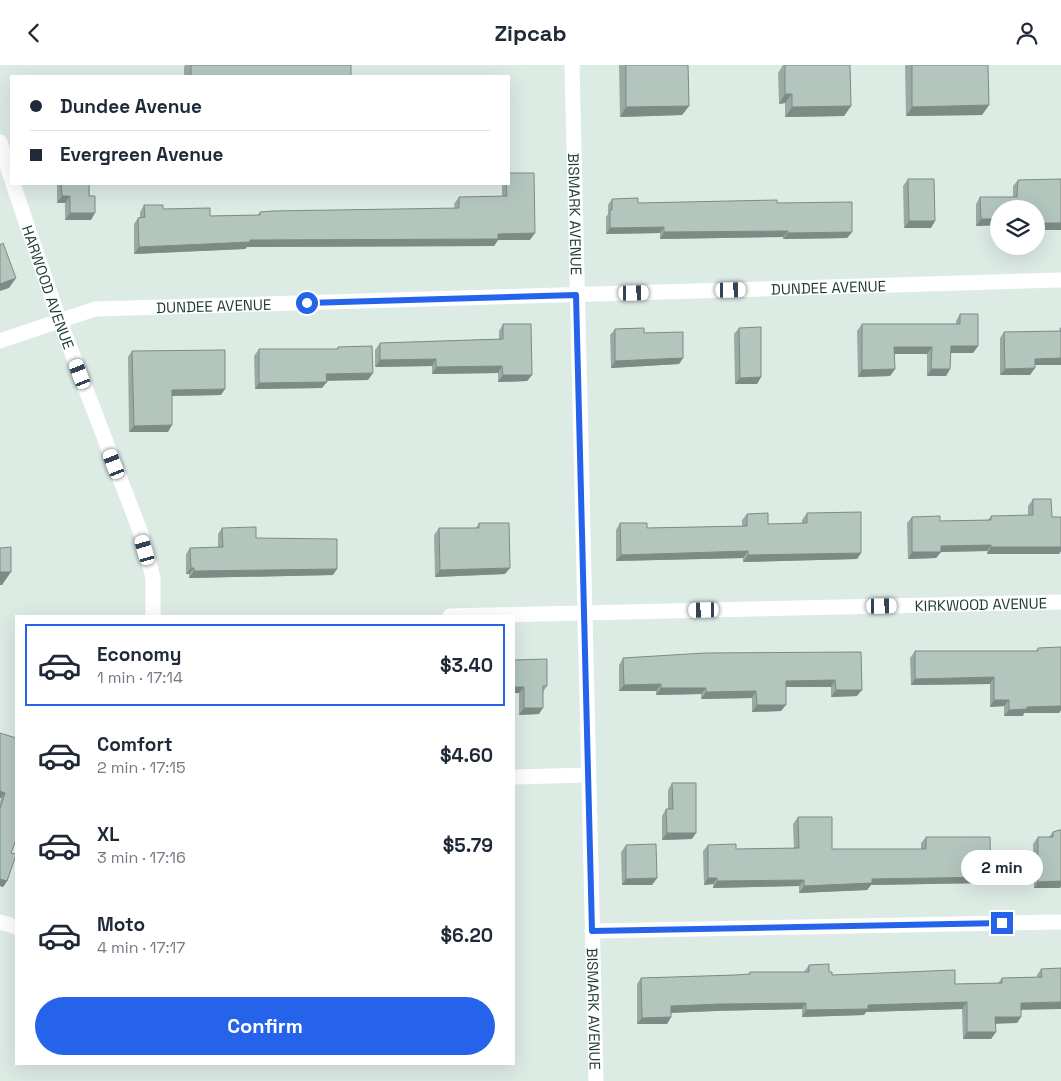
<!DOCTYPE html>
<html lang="en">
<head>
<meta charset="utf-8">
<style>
  body { margin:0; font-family:"Space Grotesk",sans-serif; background:#f2f2f3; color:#1f2937; height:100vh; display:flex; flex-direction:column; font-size:19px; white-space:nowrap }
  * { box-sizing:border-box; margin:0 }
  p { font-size:16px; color:#747a83 }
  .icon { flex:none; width:28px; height:28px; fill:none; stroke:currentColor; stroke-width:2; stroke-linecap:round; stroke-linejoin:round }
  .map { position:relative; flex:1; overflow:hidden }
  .drawer { position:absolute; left:15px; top:550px; width:500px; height:450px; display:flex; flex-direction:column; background:#fff; border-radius:0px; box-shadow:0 5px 20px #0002 }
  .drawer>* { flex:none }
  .top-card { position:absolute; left:10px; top:10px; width:500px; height:110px; border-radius:0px; box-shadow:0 5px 20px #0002; display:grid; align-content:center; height:110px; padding:0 20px; background:#fff }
  .tools { position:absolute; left:990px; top:135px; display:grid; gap:10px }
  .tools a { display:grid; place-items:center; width:55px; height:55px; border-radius:50%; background:#fff; box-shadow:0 5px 20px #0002; font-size:25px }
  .end { position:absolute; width:22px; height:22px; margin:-11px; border:6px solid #2563eb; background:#fff; box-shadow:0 0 0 2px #fff }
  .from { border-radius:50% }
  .bubble { position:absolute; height:35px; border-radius:18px; background:#fff; box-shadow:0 5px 20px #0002; font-size:16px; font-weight:600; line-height:35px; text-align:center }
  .car { position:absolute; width:15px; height:30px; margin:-15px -8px; border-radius:6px; box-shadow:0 0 4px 1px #0007; background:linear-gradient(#fff 24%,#345 0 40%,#fff 0 76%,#345 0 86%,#fff 0) }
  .top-card b { display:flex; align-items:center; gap:18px; height:48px; font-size:19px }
  .top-card b+b { border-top:1px solid #e0e1e3 }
  .top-card i { width:12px; height:12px; background:#1f2937 }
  ul { padding:9px 0 0; list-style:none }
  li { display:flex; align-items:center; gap:15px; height:82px; margin:0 10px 8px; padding:0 10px; border:2px solid transparent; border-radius:0px }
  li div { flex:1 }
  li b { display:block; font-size:19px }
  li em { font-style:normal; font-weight:600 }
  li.current { border-color:#2563eb }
  li>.icon { width:45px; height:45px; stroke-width:1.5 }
  .button { display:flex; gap:10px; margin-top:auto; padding:10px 20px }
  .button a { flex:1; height:58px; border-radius:30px; background:#2563eb; color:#fff; font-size:20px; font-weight:600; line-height:58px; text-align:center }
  header { display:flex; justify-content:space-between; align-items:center; height:65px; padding:0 20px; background:#fff; font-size:22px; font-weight:600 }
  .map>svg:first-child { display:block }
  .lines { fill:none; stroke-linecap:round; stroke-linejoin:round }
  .minor { stroke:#fff; stroke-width:15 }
  .wall { fill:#9aaaa3 }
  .shaded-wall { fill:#7d8b85 }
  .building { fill:#b3c6be; stroke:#7d8b85 }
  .route { stroke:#2563eb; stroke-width:6 }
  .labels { text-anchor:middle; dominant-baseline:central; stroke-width:5; stroke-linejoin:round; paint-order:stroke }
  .street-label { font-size:15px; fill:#1e3c34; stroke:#eef7f3 }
</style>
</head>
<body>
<header><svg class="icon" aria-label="back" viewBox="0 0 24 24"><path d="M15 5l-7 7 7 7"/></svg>Zipcab<svg class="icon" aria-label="person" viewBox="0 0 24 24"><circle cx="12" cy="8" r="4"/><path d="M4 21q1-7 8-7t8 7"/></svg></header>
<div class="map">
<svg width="1061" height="1016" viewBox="0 0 1061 1016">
  <rect width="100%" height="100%" fill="#ddebe5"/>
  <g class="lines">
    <!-- minor -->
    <g class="minor">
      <path id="s1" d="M572,0L596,1016"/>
      <path d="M0,77L11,113"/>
      <path id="s2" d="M13,119L59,254L142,471L153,513V551"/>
      <path id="s3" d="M0,276L95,244L1061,215"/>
      <path id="s4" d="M450,551L1061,537"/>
      <path d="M514,712L589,710"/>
      <path d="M0,857L16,862"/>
      <path d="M592,866L1061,857"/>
    </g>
  </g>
  <!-- wall -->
  <path class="wall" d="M185,0H351V11H184V2Z
    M619,0H688L689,41L682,50L620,52Z
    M783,0H850L851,41L844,51L785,52V38L779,39L778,8Z
    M906,0H988L989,40L982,50L906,51L905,1Z
    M908,114L931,163H904L903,121Z
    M1018,115L1061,165H1036V144H999V160L976,161V139L980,132H1013V121Z
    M57,119H89L91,155H65V138H57Z
    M502,119H509L530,175H498L494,181L247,182L245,184L134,189V159L138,153L140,152V147L144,140L163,144L210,151L258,150L260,147L455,144L454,139L459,132L502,131Z
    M612,134L638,138H777L852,167L847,173L783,174V172L660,174V168L606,169V152L608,149V140Z
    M960,249L978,281L973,288H951L950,304L946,311H927V289H894L895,304L890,311L858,312L857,266L862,259H956V256Z
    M503,259L532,310L527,316L498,317V308L432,309V301L375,302V285L380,278L499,274V266Z
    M1061,262V300H1035L1030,310H1000V273L1004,267L1060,266L1059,264Z
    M739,263L761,312L757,319H735L734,269Z
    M615,264L683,293L679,299L611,303L610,270Z
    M338,282L368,315H327L322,323L255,324L254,291L259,284H337Z
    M132,286L221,330L172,331L168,367H129L128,292Z
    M1033,434L1052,452H1061V486L1059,489H987V486L941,487L936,493L908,494L907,458L912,452L940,456L988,455L991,451H1028V441Z
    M807,448L861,488L857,494L743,497V493L616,496V465L620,458L647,463L742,461V455L747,449L768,459H802V455Z
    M479,458L505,509L435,512L434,470L439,463H476Z
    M222,463L256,473L333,510L189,513V509H186V489L190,483L218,482V469Z
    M1061,582V645L1059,648H1024L1023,651H1004V641L990,642V619L911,620L910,593L915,586H1036L1038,583Z
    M861,587L857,631L831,632V622H786L781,646L752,647V633L701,634V629L656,630V626H619V600L623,593Z
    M514,595L547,621L543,627L539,649L519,650V628Z
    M0,668L11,788L7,816L3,822L0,821V737L1,733Z
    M672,718L692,774L662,775V751L666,744H668V725Z
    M798,752L832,784H921V778L926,772L991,812L986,818L871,820L867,825L799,828V821L713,823V819L704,820L703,786L708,780L736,784L794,783L793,759Z
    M1061,765V821L1060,823H1034L1033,779L1038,772H1049L1053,767Z
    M626,780L657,813L652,820H622L621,787Z
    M809,900L829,907L832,910L955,919L998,918L1002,913L1037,912V910L1041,904L1061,903L1021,945V952L1017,958H995L996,967L991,974H963L962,944L866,947L864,950L802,952V944L715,946L671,948V952L667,959H637V919L641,913L735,910L749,909L750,907H804Z"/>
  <!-- shaded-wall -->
  <path class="shaded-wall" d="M785,29H792L785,38L779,39Z
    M989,40L982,50L906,51L912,42Z
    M689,41L682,50L620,52L626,42Z
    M851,41L844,51L785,52L792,42Z
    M62,131H70L65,138H57Z
    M70,148H95L91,155H65Z
    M981,154H999V160L976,161Z
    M909,156H935L931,163H904Z
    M1036,158H1061V165H1036Z
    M664,162L660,168L606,169L610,163Z
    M788,166L783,172L660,174L664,167Z
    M852,167L847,173L783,174L788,168Z
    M535,168L530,175H498L494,181L247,182L245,184L134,189L139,182L250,175Z
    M16,213L9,223L0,226V219Z
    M951,281H978L973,288H946Z
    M894,282H932L927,289H890Z
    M683,293L679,299L611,303L615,296Z
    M1061,293V300H1030L1035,294Z
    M436,294L432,301L375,302L380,295Z
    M502,301L498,308L432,309L436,302Z
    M1035,303L1030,310H1000L1005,304Z
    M895,304L890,311L858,312L862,305Z
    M931,304H950L946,311H927Z
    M373,308L368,315L322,316L326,309Z
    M503,310H532L527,316L498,317Z
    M761,312L757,319H735L740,313Z
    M327,317L322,323L255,324L259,318Z
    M225,324L221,330L167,331L172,325Z
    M172,360L168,367H129L134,361Z
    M991,480L987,486L941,487L936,493L908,494L912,487L941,481Z
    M991,482H1061V486L1059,489H987Z
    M748,486L743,493L616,496L621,490Z
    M861,488L857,494L743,497L748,490Z
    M191,503H194L189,509H186Z
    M510,503L505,509L435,512L440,505Z
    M337,504L333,510L189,513L194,506Z
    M0,507H11L2,520H0Z
    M994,612L990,619L911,620L915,614Z
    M835,615L831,622H781L786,616Z
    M661,619L656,626H619L624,620Z
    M514,622H524L519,628H514Z
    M661,623H706L701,629L656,630Z
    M836,625H862L857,631L831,632Z
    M756,626L752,633L701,634L706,627Z
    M994,635H1009L1004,641L990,642Z
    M757,640H786L781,646L752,647Z
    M1061,641V645L1059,648H1024L1023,651H1004L1009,645L1027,642Z
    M524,643H543L539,649L519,650Z
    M0,726L5,728L1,733H0Z
    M667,768H696L692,774L662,775Z
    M991,812L986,818L871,820L867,825L799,828L804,821L872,814Z
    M657,813L652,820H622L626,814Z
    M708,813H717L713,819L704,820Z
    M0,814L7,816L3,822L0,821Z
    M804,815L799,821L713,823L717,816Z
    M1061,816V821L1060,823H1034L1038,817Z
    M967,937L962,944L866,947L864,950L802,952L806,945L868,940Z
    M1061,937V944L1016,945L1021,938Z
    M806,938L802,944L715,946L666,948L671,941L720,939Z
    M671,952L667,959H637L642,953Z
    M995,952H1021L1017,958L991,959Z
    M967,967H996L991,974H963Z"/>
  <!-- building -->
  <path class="building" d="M191,0H351V11H191Z
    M626,0H688L689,41L626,42Z
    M785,0H850L851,41L792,42V29H785Z
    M912,0H988L989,40L912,42Z
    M509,108H534L535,168L498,169V174L250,175V177L139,182L138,153L145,152L144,140H163V144L210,143V151L260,150V147L273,146L459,143V132L507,131L506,119H509Z
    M908,114H934L935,156H909Z
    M1061,114V158H1036V144H999V154H981L980,132H1017L1018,115Z
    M61,119H89V131H95V148H70V131H62Z
    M638,133V138L777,135V138L852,137V167L788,168V166L664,167V162L610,163V145H612V134Z
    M3,178L16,213L0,219V180Z
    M960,249H978V281H951L950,304H931L932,282H894L895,304L862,305V259H960Z
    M503,259H531L532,310H503L502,301L436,302V294L380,295V278L503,274Z
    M761,262V312L740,313L739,263Z
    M644,263V268L683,267V293L615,296V264Z
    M1061,266V293L1035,294V303L1005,304L1004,267Z
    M372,281L373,308L326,309L327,317L259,318V284H338V282Z
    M225,285V324L172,325V360L134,361L132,286Z
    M1033,434H1051L1052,452H1061V482H991V480L941,481V487H912V452L940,451V456L991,455V451L1033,450Z
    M861,447V488L748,490V486L621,490L620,458H647V463L747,461V449L768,448V459L807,458V448Z
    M479,458H509L510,503L440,505L439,463H479Z
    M256,462V473L337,474V504L194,506V503H191L190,483L223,482L222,463Z
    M11,482V507H0V483Z
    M1061,582V641L1027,642V644L1009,645V635H994V612L915,614V586H1038V583Z
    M861,587L862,625H836L835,615L786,616V640H757L756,626L706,627V623H661V619L624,620L623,593L705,588Z
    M547,594V621H543V643H524V622H514V595Z
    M0,668L16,673V775L11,788L16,789V790L7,816L0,814V744L5,728L0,726Z
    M672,718H696V768H667L666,744H673Z
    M798,752H832V784H926V772H990L991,812L872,814V818L804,821V815L717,816V813H708V780L736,779V784L799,783Z
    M1059,765H1061V816L1038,817V772H1053V767Z
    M656,779L657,813L626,814V780Z
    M829,899V907H832V910L955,905V919L1002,918V913L1042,912L1041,904L1061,903V937L1021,938V952H995L996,967H967V937L868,940V944L806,945V938L720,939L671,941V952L642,953L641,913L735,910L750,909V907H809V900Z"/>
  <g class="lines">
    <!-- route -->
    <path class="route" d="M307,238L576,230L592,866L1002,858"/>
  </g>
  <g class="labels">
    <!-- street labels -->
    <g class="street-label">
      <text stroke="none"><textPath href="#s1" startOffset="149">BISMARK AVENUE</textPath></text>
      <text stroke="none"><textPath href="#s2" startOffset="109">HARWOOD AVENUE</textPath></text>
      <text stroke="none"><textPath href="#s3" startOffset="834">DUNDEE AVENUE</textPath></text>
      <text stroke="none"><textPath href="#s3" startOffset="219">DUNDEE AVENUE</textPath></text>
      <text stroke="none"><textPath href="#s4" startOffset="531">KIRKWOOD AVENUE</textPath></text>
      <text stroke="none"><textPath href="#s1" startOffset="944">BISMARK AVENUE</textPath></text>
    </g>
  </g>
</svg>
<div class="tools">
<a><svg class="icon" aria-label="layers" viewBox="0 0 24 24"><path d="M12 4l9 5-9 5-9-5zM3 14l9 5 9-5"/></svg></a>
</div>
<i class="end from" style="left:307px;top:238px"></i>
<i class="end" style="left:1002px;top:858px"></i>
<div class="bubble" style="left:961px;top:785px;width:82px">2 min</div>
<i class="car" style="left:731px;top:225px;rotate:89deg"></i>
<i class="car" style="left:634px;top:228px;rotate:89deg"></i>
<i class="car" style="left:80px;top:309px;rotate:339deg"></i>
<i class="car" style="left:114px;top:399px;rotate:339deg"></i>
<i class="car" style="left:145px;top:485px;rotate:344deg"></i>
<i class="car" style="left:882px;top:541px;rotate:89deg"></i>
<i class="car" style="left:704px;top:545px;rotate:269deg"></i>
<div class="top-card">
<b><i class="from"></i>Dundee Avenue</b>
<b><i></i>Evergreen Avenue</b>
</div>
<section class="drawer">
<ul>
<li class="current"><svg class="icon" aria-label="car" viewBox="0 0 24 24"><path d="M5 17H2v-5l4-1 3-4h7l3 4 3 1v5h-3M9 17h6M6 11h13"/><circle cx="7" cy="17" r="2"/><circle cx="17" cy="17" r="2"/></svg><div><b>Economy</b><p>1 min · 17:14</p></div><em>$3.40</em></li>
<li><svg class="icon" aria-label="car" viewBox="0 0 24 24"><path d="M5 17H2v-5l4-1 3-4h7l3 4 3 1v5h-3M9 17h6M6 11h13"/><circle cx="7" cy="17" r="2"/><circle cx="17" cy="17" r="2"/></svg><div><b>Comfort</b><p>2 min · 17:15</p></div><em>$4.60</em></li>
<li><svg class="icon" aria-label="car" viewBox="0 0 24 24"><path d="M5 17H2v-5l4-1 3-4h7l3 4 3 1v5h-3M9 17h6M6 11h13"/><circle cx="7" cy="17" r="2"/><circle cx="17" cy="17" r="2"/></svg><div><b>XL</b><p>3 min · 17:16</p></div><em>$5.79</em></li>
<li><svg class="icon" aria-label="car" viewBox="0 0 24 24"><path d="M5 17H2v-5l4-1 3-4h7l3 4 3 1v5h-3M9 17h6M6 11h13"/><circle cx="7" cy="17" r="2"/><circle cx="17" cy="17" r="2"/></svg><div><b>Moto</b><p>4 min · 17:17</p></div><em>$6.20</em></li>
</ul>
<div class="button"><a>Confirm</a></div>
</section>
</div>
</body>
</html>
